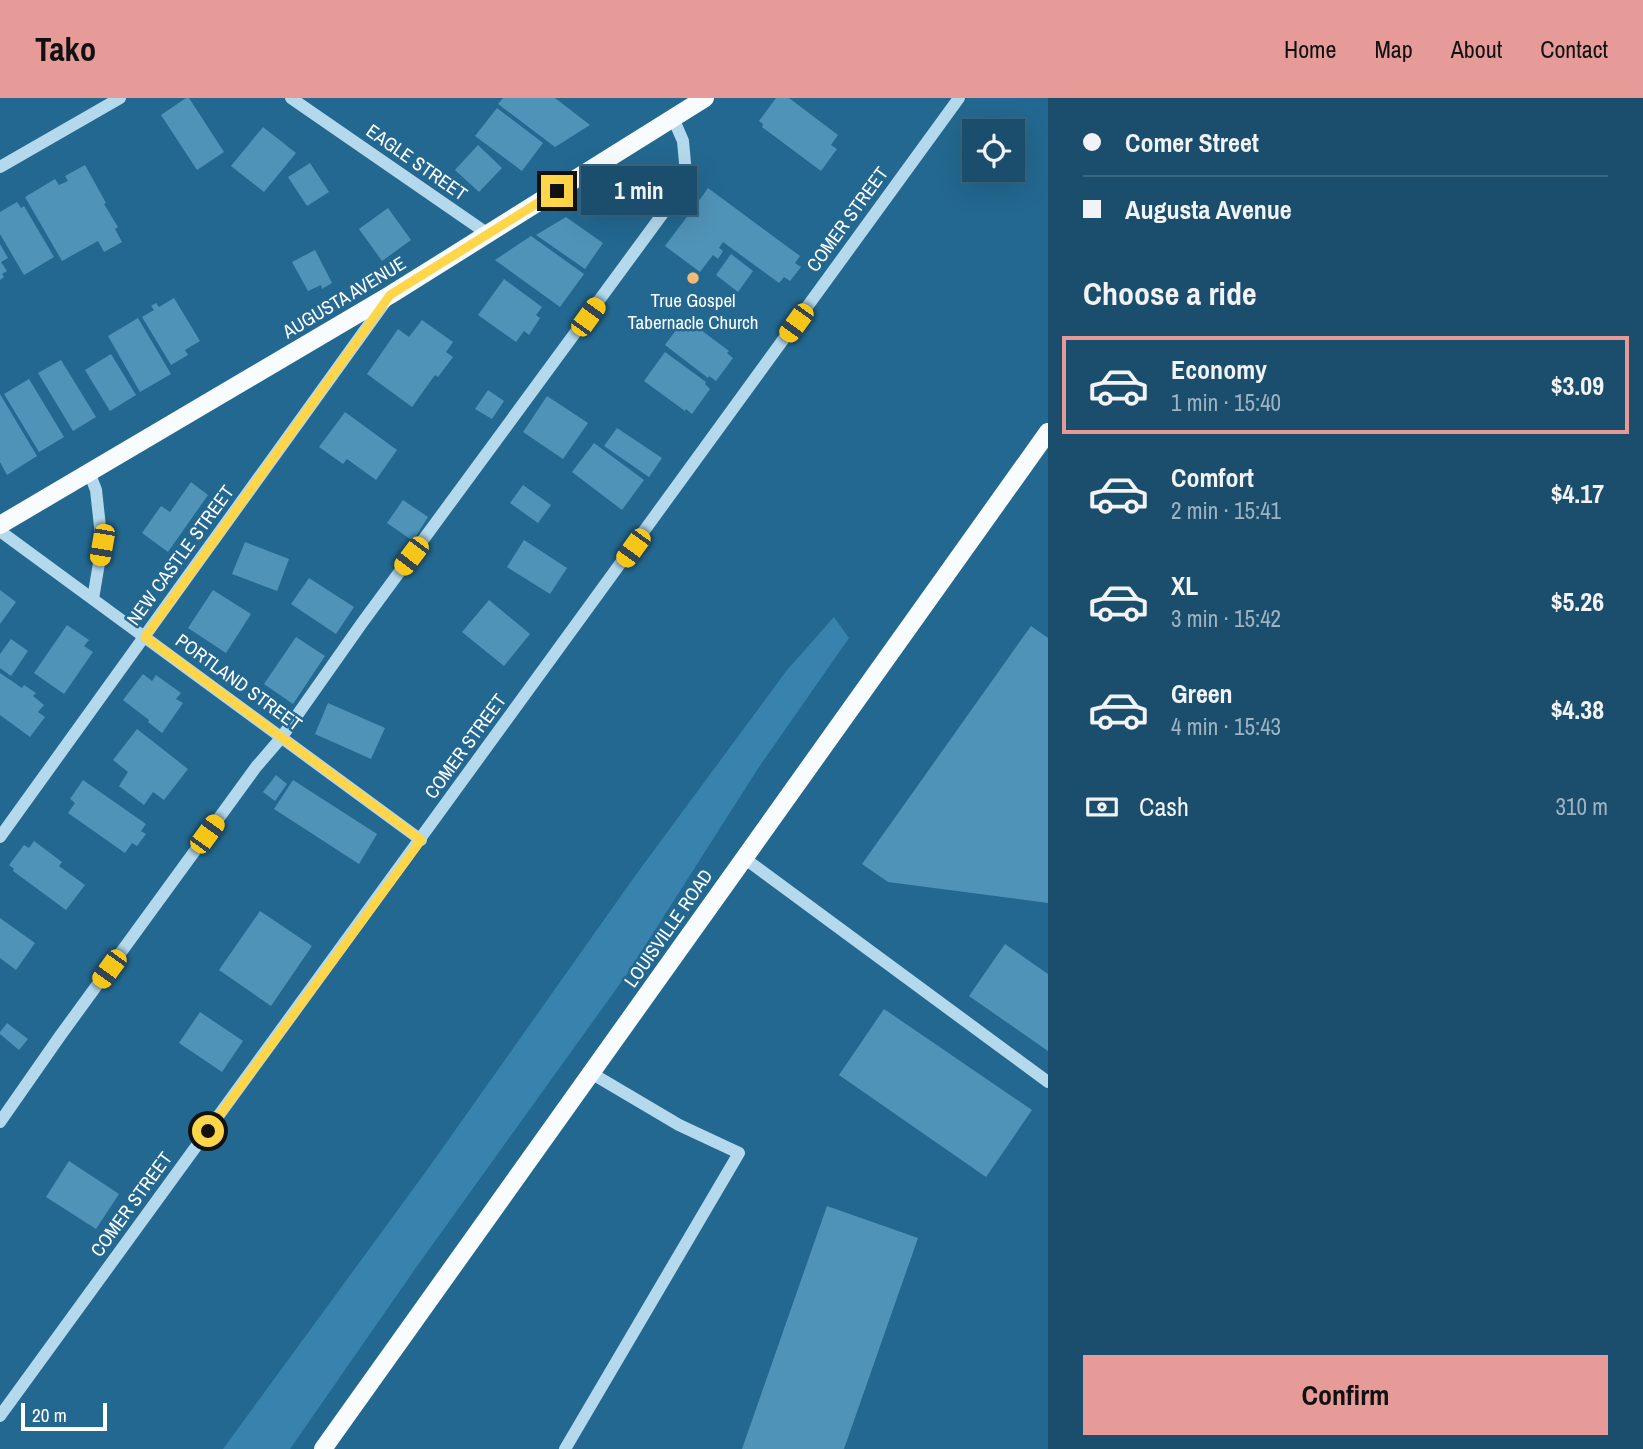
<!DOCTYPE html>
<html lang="en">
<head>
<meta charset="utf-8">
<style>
  body { margin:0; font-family:"Archivo Narrow",sans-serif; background:#235572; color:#f1f3f6; height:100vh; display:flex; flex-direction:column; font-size:26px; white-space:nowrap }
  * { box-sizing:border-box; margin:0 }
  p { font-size:23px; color:#9fb4c2 }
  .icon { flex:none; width:38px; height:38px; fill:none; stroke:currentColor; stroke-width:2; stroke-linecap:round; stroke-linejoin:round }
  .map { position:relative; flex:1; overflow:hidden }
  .side { display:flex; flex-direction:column; background:#1a4e6c; width:595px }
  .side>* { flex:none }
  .hud { display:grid; align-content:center; height:154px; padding:0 35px; background:#1a4e6c }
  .buttons { position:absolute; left:962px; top:21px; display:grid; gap:14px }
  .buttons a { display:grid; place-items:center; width:63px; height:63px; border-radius:0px; background:#1a4e6c; box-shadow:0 7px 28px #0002,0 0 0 2px #38657f; font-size:35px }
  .scale { position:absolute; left:21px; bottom:18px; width:86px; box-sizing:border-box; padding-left:7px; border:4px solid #fff; border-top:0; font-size:19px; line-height:24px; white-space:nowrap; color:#fff; -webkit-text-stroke:5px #236890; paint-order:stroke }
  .end { position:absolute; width:32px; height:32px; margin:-16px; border:9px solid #ffd54a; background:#111; box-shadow:0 0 0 4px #111 }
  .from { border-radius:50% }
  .bubble { position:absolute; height:49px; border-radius:0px; background:#1a4e6c; box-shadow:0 7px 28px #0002,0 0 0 2px #38657f; font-size:23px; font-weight:700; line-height:49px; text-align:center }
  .car { position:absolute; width:21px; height:42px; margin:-21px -10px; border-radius:9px; box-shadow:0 0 5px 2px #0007; background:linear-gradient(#f5c518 24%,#345 0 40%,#f5c518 0 76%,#345 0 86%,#f5c518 0) }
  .hud b { display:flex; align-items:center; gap:24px; height:66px; font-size:26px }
  .hud b+b { border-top:2px solid #38657f }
  .hud i { width:18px; height:18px; background:#f1f3f6 }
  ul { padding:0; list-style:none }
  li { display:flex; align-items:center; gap:21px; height:98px; margin:0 14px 10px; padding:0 21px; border:4px solid transparent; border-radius:0px }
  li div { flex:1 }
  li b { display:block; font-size:26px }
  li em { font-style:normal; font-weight:700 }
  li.on { border-color:#e69b98 }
  li>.icon { width:63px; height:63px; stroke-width:1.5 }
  h2 { padding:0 35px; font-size:32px; line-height:84px }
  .pay { display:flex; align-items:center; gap:18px; height:77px; padding:0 35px; font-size:26px }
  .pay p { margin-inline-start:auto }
  .primary-button { display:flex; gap:14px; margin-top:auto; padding:14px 35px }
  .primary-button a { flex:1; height:80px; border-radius:0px; background:#e69b98; color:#111; font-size:28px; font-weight:700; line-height:80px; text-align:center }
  header { display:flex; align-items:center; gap:42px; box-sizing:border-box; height:98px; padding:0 35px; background:#e69b98; color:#111 }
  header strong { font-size:33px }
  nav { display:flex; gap:38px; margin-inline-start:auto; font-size:24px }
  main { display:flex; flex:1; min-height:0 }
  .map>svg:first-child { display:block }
  .green { fill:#3783ad }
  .building { fill:#5093b8 }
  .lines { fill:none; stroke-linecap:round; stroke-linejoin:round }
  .minor { stroke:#b4d8ec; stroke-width:12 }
  .major { stroke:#f9fcff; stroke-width:18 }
  .route { stroke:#ffd54a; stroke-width:9 }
  .poi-dot { fill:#f7b976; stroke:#236890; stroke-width:2.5 }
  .labels { text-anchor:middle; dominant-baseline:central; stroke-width:5; stroke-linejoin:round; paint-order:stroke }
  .street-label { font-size:19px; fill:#fff; stroke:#236890 }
  .poi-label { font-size:19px; fill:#fff; stroke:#236890 }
</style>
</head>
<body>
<header>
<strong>Tako</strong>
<nav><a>Home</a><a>Map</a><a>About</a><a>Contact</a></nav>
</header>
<main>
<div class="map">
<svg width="1048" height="1351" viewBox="0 0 1048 1351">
  <rect width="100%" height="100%" fill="#236890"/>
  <!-- green -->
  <path class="green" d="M834,519L849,540L759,669L627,876L415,1171L290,1351H223L427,1072L635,778L787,572Z"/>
  <!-- building -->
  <path class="building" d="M186,0H189L224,54L197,72L161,17Z
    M503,0H555L590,27L555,49L498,6Z
    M776,0H789L838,37L831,47L837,51L821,73L762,29L763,26L759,23Z
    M497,10L543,45L522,73L475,38Z
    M263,29L296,55L264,94L231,68Z
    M478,47L502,70L479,94L455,72Z
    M310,65L329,94L307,108L288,79Z
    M85,67L106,105L104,106L118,129L115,131L122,144L104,154L98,143L62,163L25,99L55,81L59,87L68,83L65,78Z
    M708,90L800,158L795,165L801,169L790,183L784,179L779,185L723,144L719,150L723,153L718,161L713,157L700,174L665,148L692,112L687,109L693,101L698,104Z
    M17,104L21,110L24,108L54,159L24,177L0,136V114Z
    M388,110L411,142L382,163L359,131Z
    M566,119L603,145L585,171L536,137Z
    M531,138L584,176L560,209L495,162Z
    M0,146L8,160L1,164L7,173L2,176L4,179L0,182Z
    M315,152L332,185L322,191L321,187L308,193L292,164Z
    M731,156L753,173L738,194L716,177Z
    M504,181L542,209L536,217L540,220L529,237L524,233L516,244L478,217Z
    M174,200L200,243L185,252L188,257L171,267L142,219L154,212L151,208L156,205L159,209Z
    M138,220L171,276L140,294L108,238Z
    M685,220L729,253L727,255L733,260L716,283L709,278L708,280L665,247Z
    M422,222L453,244L446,254L453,259L438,279L435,277L412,309L367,276L398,231L409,239Z
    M665,254L706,284L705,286L710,291L692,316L686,311L685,313L644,283Z
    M111,256L136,297L110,313L85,272Z
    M61,262L96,319L73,333L38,275Z
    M29,281L64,339L39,354L4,296Z
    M488,292L504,303L492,321L475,311Z
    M0,296L37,358L7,377L0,364Z
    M547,298L588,325L563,361L523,334Z
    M345,314L397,352L376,382L347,361L343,366L319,349Z
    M617,330L662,360L649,379L604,348Z
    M594,345L644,382L622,412L572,374Z
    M191,384L208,397L168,454L142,435L161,408L170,414Z
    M523,387L551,407L538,425L510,405Z
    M403,402L428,419L413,443L387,425Z
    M524,442L567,470L550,496L507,469Z
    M245,444L289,461L277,493L232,476Z
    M309,480L354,509L336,536L291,506Z
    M0,492L16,504L0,526Z
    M213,492L251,516L226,555L188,530Z
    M489,502L530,536L504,568L462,534Z
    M67,527L89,542L84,548L93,554L64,596L34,575Z
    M1031,528L1048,540V805L888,784L862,766Z
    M296,539L325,558L293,606L264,586Z
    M11,541L28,553L11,578L0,570V556Z
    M0,575L22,590L24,587L36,595L33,598L44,607L38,614L45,619L30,639L0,617Z
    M143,576L152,583L156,577L181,595L176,601L183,605L162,635L148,624L149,622L123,602Z
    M328,605L385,630L371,661L315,636Z
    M137,631L188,671L164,702L153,694L144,707L119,688L128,674L113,662Z
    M276,677L287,686L275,703L263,694Z
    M83,682L146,726L141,733L146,736L137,748L132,745L125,755L68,715L75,705L70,701Z
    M293,682L377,736L359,766L274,711Z
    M34,743L62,764L59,768L85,787L66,812L13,773L14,771L9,767L24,747L29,750Z
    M260,813L312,848L271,908L219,872Z
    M0,820L35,845L16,872L0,860Z
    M1005,846L1048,876V953L969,898Z
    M884,911L1032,1012L986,1079L839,977Z
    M200,914L243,943L222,974L179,945Z
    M7,925L28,941L19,952L0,936V934Z
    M69,1063L119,1096L96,1131L46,1099Z
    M827,1108L918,1140L844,1351H742Z"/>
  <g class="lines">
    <!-- minor -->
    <path class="minor" d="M291,0L488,136
      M0,69L120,0
      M89,374L96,392L102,447L93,501
      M0,433L421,742
      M0,739L388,200
      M744,760L1048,984
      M0,1024L60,938L256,669L281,640L362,525L672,103L686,76L683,43L673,20
      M0,1318L959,0
      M565,1351L739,1055L679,1027L591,975"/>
    <!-- major -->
    <path class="major" d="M0,427L390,197L705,0
      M323,1351L1048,334"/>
  </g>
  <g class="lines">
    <!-- route -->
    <path class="route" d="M208,1033L421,742L145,539L390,197L557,93"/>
  </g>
  <!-- markers -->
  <circle class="poi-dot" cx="693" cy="180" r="7"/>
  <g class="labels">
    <!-- street labels -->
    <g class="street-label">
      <text transform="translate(417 64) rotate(35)">EAGLE STREET</text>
      <text transform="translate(847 121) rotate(-54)">COMER STREET</text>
      <text transform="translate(344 199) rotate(-31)">AUGUSTA AVENUE</text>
      <text transform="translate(180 457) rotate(-54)">NEW CASTLE STREET</text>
      <text transform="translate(239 584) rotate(36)">PORTLAND STREET</text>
      <text transform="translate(465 648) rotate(-54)">COMER STREET</text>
      <text transform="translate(668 830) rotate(-55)">LOUISVILLE ROAD</text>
      <text transform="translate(131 1106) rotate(-54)">COMER STREET</text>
    </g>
    <!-- poi labels -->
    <g class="poi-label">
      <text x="693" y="202">True Gospel<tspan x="693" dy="22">Tabernacle Church</tspan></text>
    </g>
  </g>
</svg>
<div class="buttons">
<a><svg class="icon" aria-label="locate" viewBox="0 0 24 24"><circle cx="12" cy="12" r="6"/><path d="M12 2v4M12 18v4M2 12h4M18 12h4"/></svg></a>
</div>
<div class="scale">20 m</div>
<i class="end from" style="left:208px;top:1033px"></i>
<i class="end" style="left:557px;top:93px"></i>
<div class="bubble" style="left:581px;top:68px;width:116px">1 min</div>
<i class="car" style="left:588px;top:219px;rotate:36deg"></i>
<i class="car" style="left:796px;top:225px;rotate:216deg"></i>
<i class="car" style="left:102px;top:447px;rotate:190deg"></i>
<i class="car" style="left:633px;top:450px;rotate:216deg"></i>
<i class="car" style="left:411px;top:458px;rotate:217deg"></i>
<i class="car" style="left:207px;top:736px;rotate:36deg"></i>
<i class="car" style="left:109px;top:871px;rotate:216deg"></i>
</div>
<section class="side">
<div class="hud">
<b><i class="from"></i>Comer Street</b>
<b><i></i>Augusta Avenue</b>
</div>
<h2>Choose a ride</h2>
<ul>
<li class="on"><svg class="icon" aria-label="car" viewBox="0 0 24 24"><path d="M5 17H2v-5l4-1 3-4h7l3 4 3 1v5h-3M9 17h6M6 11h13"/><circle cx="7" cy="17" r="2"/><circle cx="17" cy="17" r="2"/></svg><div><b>Economy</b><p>1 min · 15:40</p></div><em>$3.09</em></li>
<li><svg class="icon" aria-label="car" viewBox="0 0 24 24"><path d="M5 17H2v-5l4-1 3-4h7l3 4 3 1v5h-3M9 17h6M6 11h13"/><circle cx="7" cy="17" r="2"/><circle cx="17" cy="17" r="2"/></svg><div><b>Comfort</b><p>2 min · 15:41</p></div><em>$4.17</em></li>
<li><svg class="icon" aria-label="car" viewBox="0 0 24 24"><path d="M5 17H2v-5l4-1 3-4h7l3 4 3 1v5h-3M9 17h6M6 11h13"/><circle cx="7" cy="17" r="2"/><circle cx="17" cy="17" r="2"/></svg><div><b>XL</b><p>3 min · 15:42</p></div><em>$5.26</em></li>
<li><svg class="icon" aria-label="car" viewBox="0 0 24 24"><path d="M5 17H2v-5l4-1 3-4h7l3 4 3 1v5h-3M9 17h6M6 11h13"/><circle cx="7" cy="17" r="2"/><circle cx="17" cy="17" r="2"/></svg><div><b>Green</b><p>4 min · 15:43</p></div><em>$4.38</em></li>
</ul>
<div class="pay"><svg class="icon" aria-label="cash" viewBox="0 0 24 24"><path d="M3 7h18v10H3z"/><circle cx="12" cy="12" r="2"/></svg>Cash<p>310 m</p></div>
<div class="primary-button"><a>Confirm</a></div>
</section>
</main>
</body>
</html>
